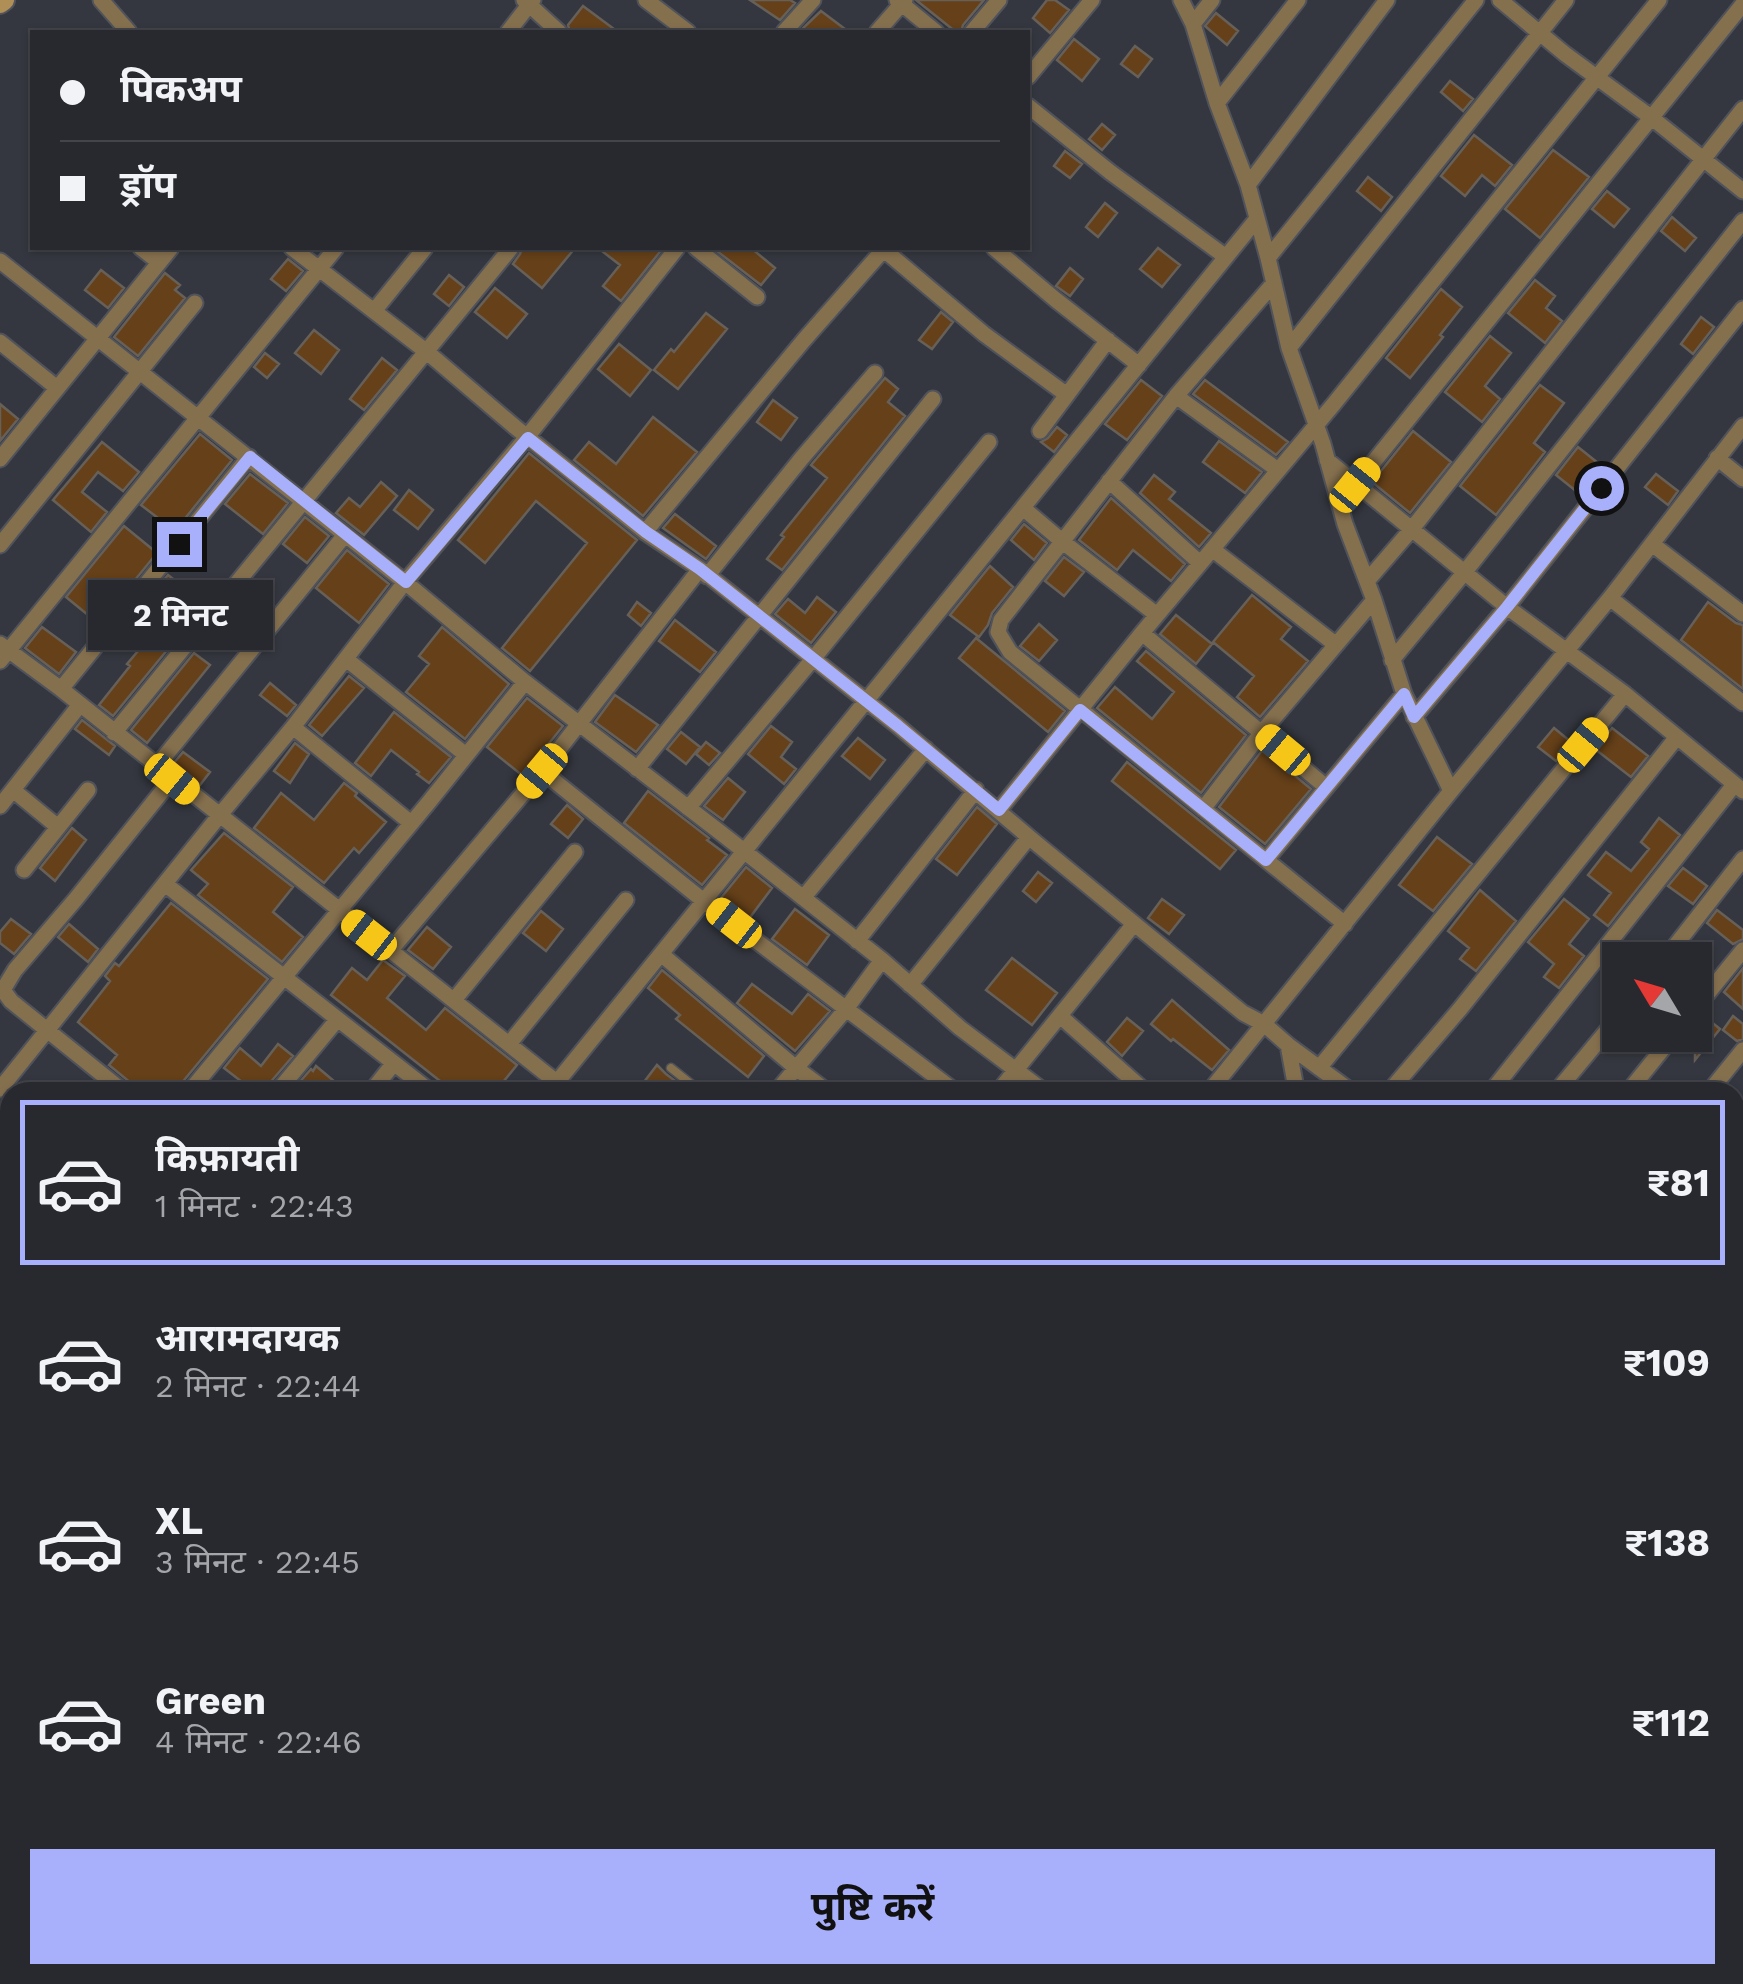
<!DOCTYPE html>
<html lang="hi">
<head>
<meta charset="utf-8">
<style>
  body { margin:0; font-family:"Work Sans","Noto Sans Devanagari",sans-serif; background:#2f3137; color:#f1f3f6; height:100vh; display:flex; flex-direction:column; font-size:38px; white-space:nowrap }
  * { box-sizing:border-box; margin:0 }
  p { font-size:32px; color:#a4a6aa }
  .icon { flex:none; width:55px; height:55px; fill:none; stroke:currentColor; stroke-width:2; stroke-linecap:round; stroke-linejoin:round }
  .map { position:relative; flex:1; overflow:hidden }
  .sheet { position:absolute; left:0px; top:1082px; width:1745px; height:902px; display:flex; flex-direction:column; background:#27292f; border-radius:30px 30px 0 0; box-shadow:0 2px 8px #0004,0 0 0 2px #43454b }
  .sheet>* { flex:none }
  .guide { position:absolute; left:30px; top:30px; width:1000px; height:220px; border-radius:0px; box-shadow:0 2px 8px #0004,0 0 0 2px #43454b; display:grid; align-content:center; height:220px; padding:0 30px; background:#27292f }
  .needle { width:65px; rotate:308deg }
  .tools { position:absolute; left:1602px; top:942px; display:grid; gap:20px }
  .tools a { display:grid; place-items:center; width:110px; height:110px; border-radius:0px; background:#27292f; box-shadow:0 2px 8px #0004,0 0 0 2px #43454b; font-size:50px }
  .end { position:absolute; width:45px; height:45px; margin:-22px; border:12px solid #a8b0fc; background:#111; box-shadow:0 0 0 5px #111 }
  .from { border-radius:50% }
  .bubble { position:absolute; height:70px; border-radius:0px; background:#27292f; box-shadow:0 2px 8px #0004,0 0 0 2px #43454b; font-size:32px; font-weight:700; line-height:70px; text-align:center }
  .car { position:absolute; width:30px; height:60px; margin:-30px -15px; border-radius:12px; box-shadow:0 0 8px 2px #0007; background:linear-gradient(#f5c518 24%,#345 0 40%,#f5c518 0 76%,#345 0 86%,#f5c518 0) }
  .guide b { display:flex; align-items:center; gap:35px; height:95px; font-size:38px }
  .guide b+b { border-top:2px solid #43454b }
  .guide i { width:25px; height:25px; background:#f1f3f6 }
  ul { padding:18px 0 0; list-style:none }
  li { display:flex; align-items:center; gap:30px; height:165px; margin:0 20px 15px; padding:0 10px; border:5px solid transparent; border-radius:0px }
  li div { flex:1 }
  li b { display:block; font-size:38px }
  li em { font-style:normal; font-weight:700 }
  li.active { border-color:#a8b0fc }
  li>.icon { width:90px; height:90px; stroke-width:1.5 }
  .action { display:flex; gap:20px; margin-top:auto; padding:20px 30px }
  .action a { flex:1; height:115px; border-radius:0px; background:#a8b0fc; color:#111; font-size:40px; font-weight:700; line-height:115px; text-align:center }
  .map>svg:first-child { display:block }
  .building { fill:#654019; stroke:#676059; stroke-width:2.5 }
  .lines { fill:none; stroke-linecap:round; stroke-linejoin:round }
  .service-casing { stroke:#50535b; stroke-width:11 }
  .minor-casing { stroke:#50535b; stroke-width:19 }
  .secondary-casing { stroke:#50535b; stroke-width:24 }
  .service { stroke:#85704e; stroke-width:8 }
  .minor { stroke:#85704e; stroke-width:15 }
  .secondary { stroke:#b08f57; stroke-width:20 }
  .route { stroke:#a8b0fc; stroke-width:12 }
</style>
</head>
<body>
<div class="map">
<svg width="1743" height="1984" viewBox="0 0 1743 1984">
  <rect width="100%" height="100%" fill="#34373f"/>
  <!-- building -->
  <path class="building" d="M750,0H790L795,3L780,20Z
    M916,0H984L963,25L961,32H956Z
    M1047,0H1055L1069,10L1050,33L1033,18Z
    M583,6L618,32H570L568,25Z
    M821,11L849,32H804L805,31L802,29Z
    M1216,13L1238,31L1227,45L1205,26Z
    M1074,39L1099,59L1082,81L1057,60Z
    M1135,46L1152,59L1138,77L1121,64Z
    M1450,81L1473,99L1463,111L1441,92Z
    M1102,124L1115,135L1102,150L1089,139Z
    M1474,135L1512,165L1495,186L1482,175L1465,196L1441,176Z
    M1553,150L1589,177L1540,238L1505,209Z
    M1065,151L1082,164L1070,178L1054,166Z
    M1368,177L1392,197L1381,211L1357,191Z
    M1607,191L1629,209L1614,227L1592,209Z
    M1105,203L1117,213L1098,237L1086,227Z
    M1672,217L1696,238L1685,251L1661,231Z
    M522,248H575L542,288L513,264L520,254Z
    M598,248H663L621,301L603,286L620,265Z
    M713,248H751L775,268L761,285Z
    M1158,248L1180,265L1162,287L1140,269Z
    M288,259L303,271L286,291L271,279Z
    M1070,268L1083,279L1070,296L1056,286Z
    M101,270L124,288L108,308L85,290Z
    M165,273L180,285L175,290L185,298L138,356L114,337Z
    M449,275L464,287L449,306L434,294Z
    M1535,280L1555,296L1546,308L1562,321L1545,343L1508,313Z
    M495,288L527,314L507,338L475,312Z
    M1441,289L1462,307L1440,335L1443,337L1410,378L1386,358Z
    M941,312L953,322L932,349L919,340Z
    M706,313L727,329L678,389L654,370L671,349L674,352Z
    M1701,317L1714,327L1693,354L1681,344Z
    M314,330L339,350L321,374L295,353Z
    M1490,336L1511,353L1485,386L1500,399L1482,422L1445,392Z
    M619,344L651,370L630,396L598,369Z
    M265,353L279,364L267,378L254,367Z
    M382,358L397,370L364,410L350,399Z
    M885,378L898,389L888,402L905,416L782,570L767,559L784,537L781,535L827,478L811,465Z
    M1141,380L1162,396L1127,440L1105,424Z
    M1205,380L1288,442L1276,455L1193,394Z
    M1540,385L1564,403L1534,443L1545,452L1496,515L1460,486Z
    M773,400L797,418L781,440L757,422Z
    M0,404L18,419L0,441Z
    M653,417L697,452L643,516L574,460L589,442L616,464Z
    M1057,427L1067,435L1054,452L1041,442L1048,438Z
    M1413,431L1451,462L1410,513L1372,482Z
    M200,434L232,460L175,531L141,505Z
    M1219,441L1262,472L1245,493L1203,462Z
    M102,442L139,472L123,491L98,472L82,492L107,512L91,532L53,500Z
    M1578,447L1603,467L1581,495L1556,475Z
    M529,453L637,540L530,671L502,648L587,543L536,501L485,563L458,540Z
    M250,474L288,503L263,534L225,504Z
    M1656,474L1678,491L1668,505L1645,487Z
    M1154,475L1175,492L1169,499L1211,533L1199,547L1140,493Z
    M381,482L397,496L364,535L336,513L349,498L360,507Z
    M409,490L433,510L418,529L394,510Z
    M1111,498L1185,564L1171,581L1133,550L1117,570L1079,540Z
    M675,514L716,546L706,559L663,528Z
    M305,517L329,536L307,563L283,544Z
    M1024,524L1047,543L1034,560L1011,540Z
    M124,526L157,553L99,624L66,597Z
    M347,550L389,584L359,623L316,588Z
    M1064,557L1084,572L1064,596L1045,581Z
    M990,566L1013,587L992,613L988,625L979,637L950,615Z
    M168,575L205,604L113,716L99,705L130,666L127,664L138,651L118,636Z
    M1252,595L1291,627L1281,639L1308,661L1260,717L1237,697L1254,676L1213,642Z
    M817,597L836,612L811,643L775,614L788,599L805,613Z
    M637,602L651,613L641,626L628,615Z
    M1708,602L1736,623L1743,625V689L1681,640Z
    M1176,615L1212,644L1196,664L1160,634Z
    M675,620L716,652L700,672L659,641Z
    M1039,624L1057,640L1039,661L1020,646Z
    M42,627L76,652L59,674L25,648Z
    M442,627L509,684L465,739L406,692L429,664L419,656Z
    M976,638L1065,711L1048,732L959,658Z
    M1146,651L1246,735L1201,793L1097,708L1115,687L1152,719L1174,692L1137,661Z
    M194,653L210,665L147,743L131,730Z
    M349,676L364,688L322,736L309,725Z
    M270,683L296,705L287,716L260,695Z
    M615,695L658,725L636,752L595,722Z
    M527,698L563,726L523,776L487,747Z
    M394,712L451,757L429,783L417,774L419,772L391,750L371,776L355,763Z
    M82,720L115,746L109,755L75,729Z
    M771,726L792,742L781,757L796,769L784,784L748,754Z
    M1554,728L1571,742L1556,761L1538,747Z
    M1612,728L1648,756L1631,777L1595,749Z
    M681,732L700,747L686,764L667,749Z
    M858,738L885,760L870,779L842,756Z
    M706,742L720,753L709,765L696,754Z
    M295,743L309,754L290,783L274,771Z
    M1263,749L1311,789L1265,844L1219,807Z
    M183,752L210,772L200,785L173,764Z
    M1127,762L1236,850L1220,869L1112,781Z
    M728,778L745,792L723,820L704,806Z
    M344,783L357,793L355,796L386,822L359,853L354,848L324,883L254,828L281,793L314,820Z
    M648,791L709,838L707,840L727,855L702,885L624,823Z
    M567,805L583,819L568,838L551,824Z
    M977,807L997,824L957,875L936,859Z
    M1659,818L1680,835L1608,926L1594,915L1611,893L1588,875L1606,852L1631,871L1649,849L1641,842Z
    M72,828L86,840L55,881L40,868Z
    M224,833L293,887L273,912L303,937L282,962L198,895L208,884L191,870Z
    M1437,837L1472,864L1433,911L1399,885Z
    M746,867L772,888L748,920L720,899Z
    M1683,868L1707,886L1693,904L1668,886Z
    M1038,872L1052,883L1036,902L1023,891Z
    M1480,890L1516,921L1476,971L1460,959L1469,948L1448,931Z
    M1162,899L1184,915L1169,934L1148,918Z
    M1564,899L1589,919L1569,944L1584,956L1559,988L1544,977L1554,964L1528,942Z
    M171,903L268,979L180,1085L178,1092H135L131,1083L109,1065L117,1055L78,1022L110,981L105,976L115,963L119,966Z
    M795,909L829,935L807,965L772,939Z
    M1717,910L1743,930V939L1733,944L1707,923Z
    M541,911L563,929L546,951L523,933Z
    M11,919L31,934L14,954L0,943V932Z
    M69,924L98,949L88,962L58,937Z
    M427,927L451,947L433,969L408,950Z
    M1012,958L1057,993L1032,1025L986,990Z
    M383,960L405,976L387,998L426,1030L445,1008L517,1065L495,1092H454L331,995L352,968L367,980Z
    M1743,968V1009L1724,992Z
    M662,970L764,1056L748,1077L676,1019L680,1015L648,988Z
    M752,984L792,1014L808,994L830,1011L795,1051L737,1003Z
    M1172,1000L1229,1050L1212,1070L1173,1039L1171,1041L1151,1024Z
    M1704,1016L1720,1029L1695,1060V1020Z
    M1733,1016L1743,1024V1039L1737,1041L1723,1030Z
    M1127,1018L1143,1031L1122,1056L1107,1042Z
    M278,1044L293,1056L268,1085L266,1092H255L224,1068L240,1048L261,1066Z
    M657,1065L666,1074L690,1092H650L641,1086Z
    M316,1066L347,1092H291L311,1069L313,1071Z"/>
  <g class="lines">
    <!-- service casing -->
    <g class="service-casing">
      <path id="service" d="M671,1068L701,1092"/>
    </g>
    <!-- minor casing -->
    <g class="minor-casing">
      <path id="minor" d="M101,0L129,32
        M524,0L559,32
        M646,0L688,32
        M897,0L936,32
        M1181,0L1193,24L1217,103L1248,185L1268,258L1289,348L1323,444L1345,524L1374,600L1404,694L1451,791
        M1500,0L1565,54L1652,118L1743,191
        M1193,24L1212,0
        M508,32L533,0
        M784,32L813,0
        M877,32L905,0
        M972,32L999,0
        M1028,77L1092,0
        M1217,103L1298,0
        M1028,106L1110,172L1226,257
        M1248,185L1387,0
        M141,248L159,262
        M292,248L427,352L515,427L645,532L700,569L898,726L1036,843L1243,1013L1264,1024L1288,1045L1352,1092
        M696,248L757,297
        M994,248L1056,300L1139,365
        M883,249L984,334L1067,395
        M1268,258L1476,0
        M0,261L405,582L525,682L721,833L882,960L960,1028L1045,1092
        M1274,283L1176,396L1001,620L998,632L1010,652L1345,924
        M374,311L425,248
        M0,342L57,388
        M1289,348L1566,0
        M1176,396L1278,470
        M1040,431L1108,340
        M1717,458L1743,479
        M0,459L171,248
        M1327,460L1507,607L1625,694L1743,791
        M1109,481L1200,563
        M1355,485L1743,4
        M1023,508L1063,542L1157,615
        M645,532L804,340L885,248
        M1652,544L1743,614
        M0,545L195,303
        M1212,549L1335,644
        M707,576L801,459L875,373
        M1367,581L1411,530L1743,109
        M1610,598L1743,703
        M1142,633L1326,787
        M0,644L61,689L569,1092
        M346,659L466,755
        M1392,660L1464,573L1743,221
        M0,661L336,248
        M61,689L249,457
        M1414,717L1507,607L1743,309
        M293,727L411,823
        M114,733L511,248
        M156,767L345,535
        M637,769L933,399
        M542,771L705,902L956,1092
        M13,790L58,827
        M0,806L79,706
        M688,808L813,659L989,442
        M1203,809L1262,732L1374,600
        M999,810L1142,633L1333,405L1659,0
        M1266,860L1404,694
        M24,870L88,790
        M165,884L431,1092
        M803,898L926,749
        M857,941L976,790
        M390,951L542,771L700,569
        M661,954L796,1068L828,1092
        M1664,960L1743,859
        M910,985L1029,837
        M454,1000L575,852
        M1695,1009L1743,950
        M1060,1016L1146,1092
        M509,1044L626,900
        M1288,1045L1295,1083L1301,1092
        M1319,1068L1625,694
        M0,1089L219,816L293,727L405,582L527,437L677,248
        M124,1092L11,1001L3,990L15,970L75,900L172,779
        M189,1092L429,802L525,682
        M277,1092L337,1020
        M371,1092L394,1063
        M549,1092L1256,220
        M776,1092L846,1009L882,960
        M998,1092L1134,924
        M1209,1092L1451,791L1610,598L1743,426
        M1389,1092L1460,1009L1677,737
        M1491,1092L1734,785
        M1556,1092L1620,1015
        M1628,1092L1674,1035
        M1709,1092L1743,1050
        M1735,1167L1743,1157
        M1735,1195L1743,1201
        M0,1217L10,1225
        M1735,1288L1743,1278
        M0,1321L10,1308
        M1735,1409L1743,1399
        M0,1434L10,1422
        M1735,1516L1743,1506
        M0,1544L10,1532
        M1735,1631L1743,1622
        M0,1659L10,1646
        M1735,1741L1743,1731
        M1735,1769L1743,1775
        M0,1775L10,1762
        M1735,1830L1743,1820
        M1735,1925L1743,1931
        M533,1975L544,1984
        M957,1975L967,1984
        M1382,1975L1393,1984
        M1715,1975L1726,1984
        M95,1984L102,1975
        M203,1984L210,1975
        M285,1984L293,1975
        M397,1984L404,1975
        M487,1984L494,1975
        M587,1984L594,1975
        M662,1984L669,1975
        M727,1984L733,1975
        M795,1984L802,1975
        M859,1984L866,1975
        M1169,1984L1176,1975
        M1325,1984L1332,1975
        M1450,1984L1458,1975
        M1546,1984L1553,1975
        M1608,1984L1616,1975"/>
    </g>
    <!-- secondary casing -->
    <g class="secondary-casing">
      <path id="secondary" d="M0,3L4,0"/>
    </g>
    <!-- service -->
    <use href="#service" class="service"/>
    <!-- minor -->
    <use href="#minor" class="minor"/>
    <!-- secondary -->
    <use href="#secondary" class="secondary"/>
  </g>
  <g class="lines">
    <!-- route -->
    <path class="route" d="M179,544L250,457L406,582L528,438L646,532L700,569L898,726L999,810L1080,710L1266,860L1404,694L1414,717L1507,607L1601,488"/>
  </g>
</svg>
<div class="tools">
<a><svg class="needle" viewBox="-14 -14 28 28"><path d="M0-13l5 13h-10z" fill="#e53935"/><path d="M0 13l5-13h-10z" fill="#a4a6aa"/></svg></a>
</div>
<i class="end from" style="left:1601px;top:488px"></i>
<i class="end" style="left:179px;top:544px"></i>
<div class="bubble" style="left:88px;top:580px;width:185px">2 मिनट</div>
<i class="car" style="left:1355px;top:485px;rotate:39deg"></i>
<i class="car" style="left:1583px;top:745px;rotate:40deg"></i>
<i class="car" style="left:1283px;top:750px;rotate:310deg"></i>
<i class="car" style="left:542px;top:771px;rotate:220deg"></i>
<i class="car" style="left:172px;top:779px;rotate:129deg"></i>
<i class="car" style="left:734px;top:923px;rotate:308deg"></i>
<i class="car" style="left:369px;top:935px;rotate:308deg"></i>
<div class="guide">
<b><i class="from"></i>पिकअप</b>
<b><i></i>ड्रॉप</b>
</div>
<section class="sheet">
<ul>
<li class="active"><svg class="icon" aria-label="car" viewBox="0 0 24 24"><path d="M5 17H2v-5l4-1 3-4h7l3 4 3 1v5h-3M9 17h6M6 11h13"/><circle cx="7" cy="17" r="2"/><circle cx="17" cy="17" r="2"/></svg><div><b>किफ़ायती</b><p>1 मिनट · 22:43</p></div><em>₹81</em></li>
<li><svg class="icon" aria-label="car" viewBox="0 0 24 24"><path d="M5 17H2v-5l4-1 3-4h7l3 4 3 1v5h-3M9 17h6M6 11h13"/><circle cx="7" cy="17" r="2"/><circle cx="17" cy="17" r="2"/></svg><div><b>आरामदायक</b><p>2 मिनट · 22:44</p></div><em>₹109</em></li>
<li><svg class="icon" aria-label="car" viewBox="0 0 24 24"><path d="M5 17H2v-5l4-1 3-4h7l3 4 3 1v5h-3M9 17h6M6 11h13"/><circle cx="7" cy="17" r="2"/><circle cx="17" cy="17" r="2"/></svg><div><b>XL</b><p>3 मिनट · 22:45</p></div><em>₹138</em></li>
<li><svg class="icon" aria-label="car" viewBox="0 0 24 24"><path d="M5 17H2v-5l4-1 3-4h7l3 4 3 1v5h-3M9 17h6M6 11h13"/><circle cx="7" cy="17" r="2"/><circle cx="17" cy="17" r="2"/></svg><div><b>Green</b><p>4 मिनट · 22:46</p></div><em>₹112</em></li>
</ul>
<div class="action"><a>पुष्टि करें</a></div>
</section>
</div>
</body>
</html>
